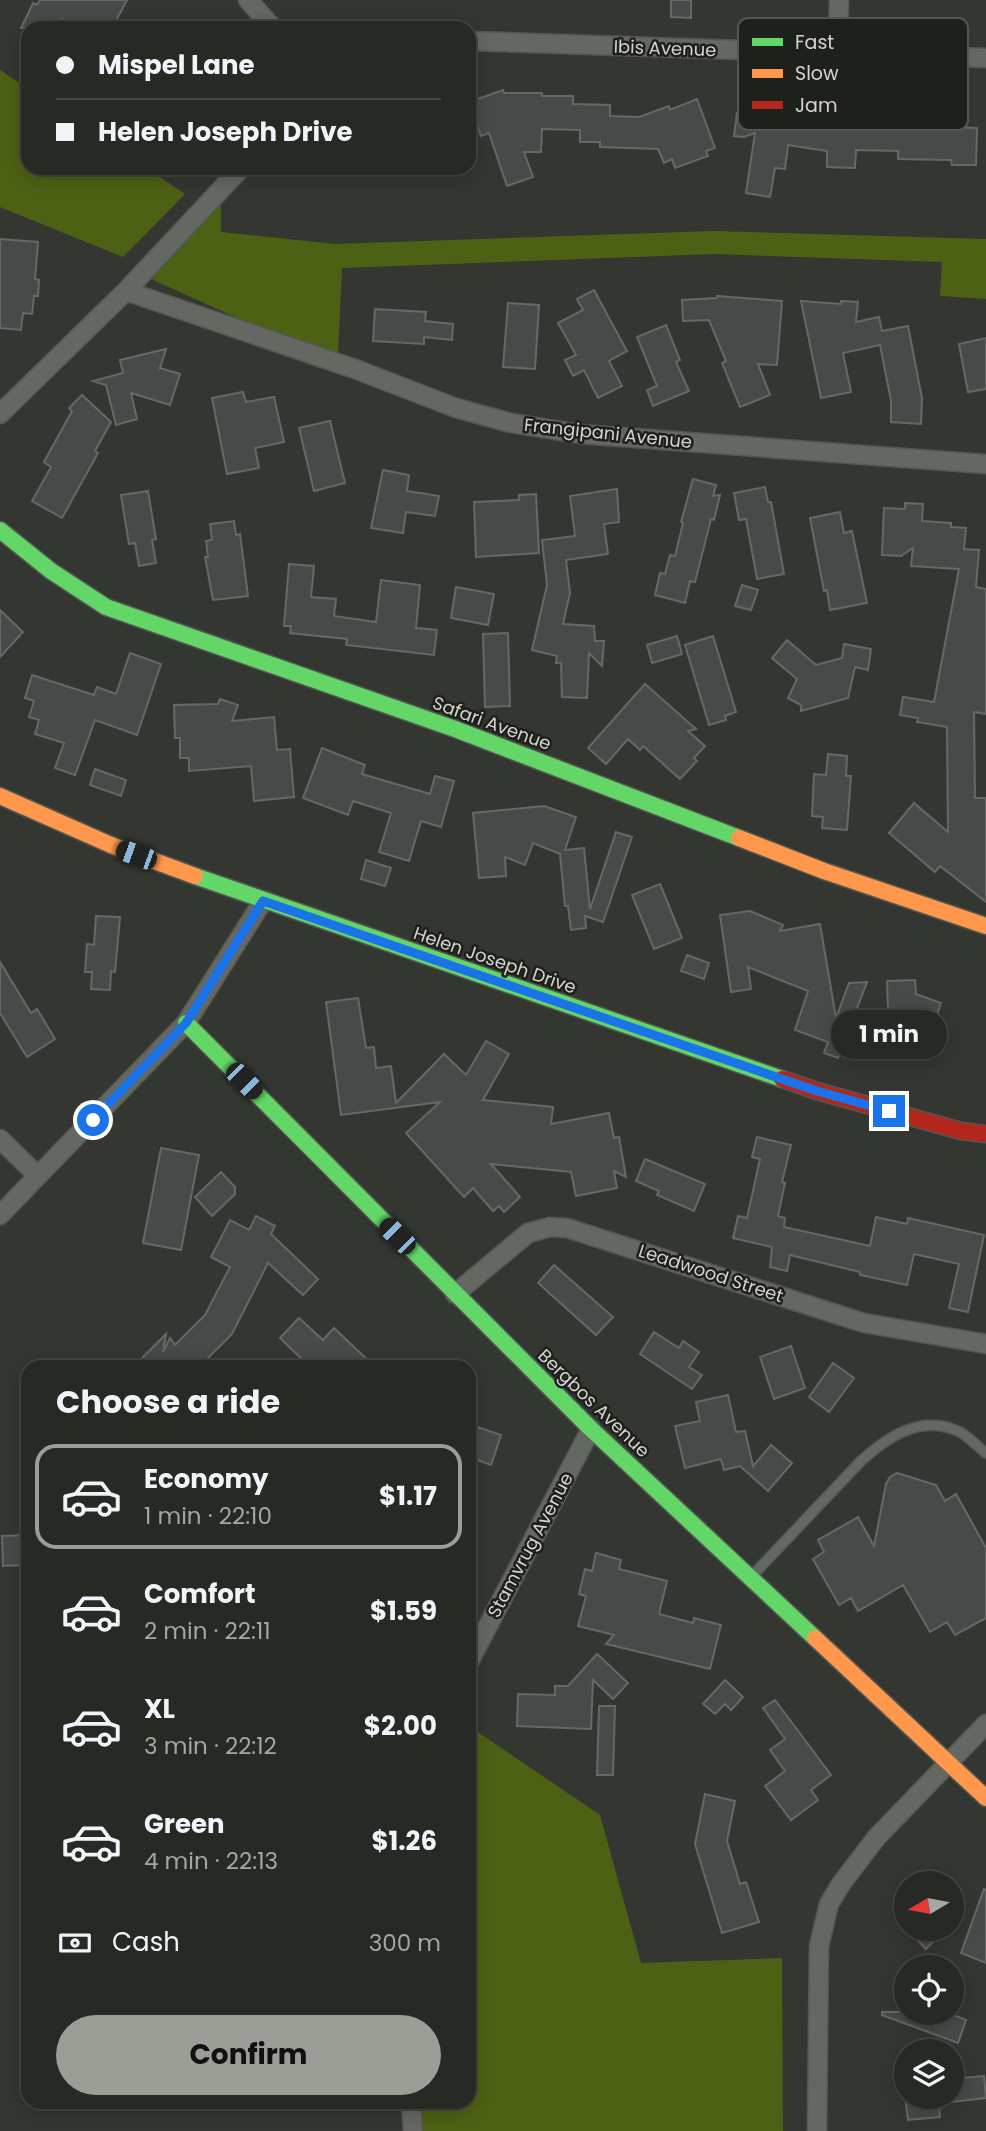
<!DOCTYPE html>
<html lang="en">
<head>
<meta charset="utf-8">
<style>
  body { margin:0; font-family:Poppins,sans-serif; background:#333532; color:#f1f3f6; height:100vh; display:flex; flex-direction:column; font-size:26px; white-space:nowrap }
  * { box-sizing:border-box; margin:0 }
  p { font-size:23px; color:#a4a6a7 }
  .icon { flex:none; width:38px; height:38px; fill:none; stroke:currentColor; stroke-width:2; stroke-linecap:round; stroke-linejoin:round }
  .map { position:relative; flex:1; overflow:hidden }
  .sheet { position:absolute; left:21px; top:1360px; width:455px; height:749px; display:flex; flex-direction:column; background:#272925; border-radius:21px; box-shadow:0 4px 18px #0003,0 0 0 2px #434542 }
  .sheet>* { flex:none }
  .guide { position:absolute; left:21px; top:21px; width:455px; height:154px; border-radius:21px; box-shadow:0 4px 18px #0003,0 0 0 2px #434542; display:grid; align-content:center; height:154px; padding:0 35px; background:#272925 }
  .needle { width:46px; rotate:260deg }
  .buttons { position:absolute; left:894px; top:1871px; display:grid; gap:14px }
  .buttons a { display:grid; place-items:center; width:70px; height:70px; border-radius:50%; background:#272925; box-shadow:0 4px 18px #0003,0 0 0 2px #434542; font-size:35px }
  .end { position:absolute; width:32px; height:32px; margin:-16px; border:9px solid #1a73e8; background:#fff; box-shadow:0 0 0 4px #fff }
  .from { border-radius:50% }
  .bubble { position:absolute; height:49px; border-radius:24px; background:#272925; box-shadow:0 4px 18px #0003,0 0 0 2px #434542; font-size:23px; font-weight:700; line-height:49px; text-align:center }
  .car { position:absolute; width:21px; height:42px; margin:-21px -10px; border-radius:9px; box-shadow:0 0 5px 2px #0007; background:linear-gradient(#222 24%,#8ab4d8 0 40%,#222 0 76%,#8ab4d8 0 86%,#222 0) }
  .guide b { display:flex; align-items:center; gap:24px; height:66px; font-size:26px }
  .guide b+b { border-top:2px solid #434542 }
  .guide i { width:18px; height:18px; background:#f1f3f6 }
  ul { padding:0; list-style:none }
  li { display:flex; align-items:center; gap:21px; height:105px; margin:0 14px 10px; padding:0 21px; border:4px solid transparent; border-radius:21px }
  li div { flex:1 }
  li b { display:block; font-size:26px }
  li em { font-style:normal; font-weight:700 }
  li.current { border-color:#9b9e97 }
  li>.icon { width:63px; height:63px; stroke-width:1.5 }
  h2 { padding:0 35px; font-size:32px; line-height:84px }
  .pay { display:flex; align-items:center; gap:18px; height:77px; padding:0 35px; font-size:26px }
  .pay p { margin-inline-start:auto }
  .cta { display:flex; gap:14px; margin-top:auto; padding:14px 35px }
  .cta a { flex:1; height:80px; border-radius:42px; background:#9b9e97; color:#111; font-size:28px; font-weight:700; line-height:80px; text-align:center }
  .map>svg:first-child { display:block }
  .green { fill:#4d6114 }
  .building { fill:#484a49; stroke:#666867; stroke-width:2 }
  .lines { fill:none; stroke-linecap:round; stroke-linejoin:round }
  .lane-casing { stroke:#545650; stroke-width:12 }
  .street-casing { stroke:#545650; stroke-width:21 }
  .fast-casing { stroke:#545650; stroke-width:19 }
  .slow-casing { stroke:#545650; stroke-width:19 }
  .jam-casing { stroke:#545650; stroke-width:19 }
  .lane { stroke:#646762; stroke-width:9 }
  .street { stroke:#646762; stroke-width:18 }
  .fast { stroke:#63d668; stroke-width:16 }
  .slow { stroke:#ff974d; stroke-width:16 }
  .jam { stroke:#b3261e; stroke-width:16 }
  .route { stroke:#1a73e8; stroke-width:9 }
  .labels { text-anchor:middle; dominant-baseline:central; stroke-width:5; stroke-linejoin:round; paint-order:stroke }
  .street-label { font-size:18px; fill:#d3d5ce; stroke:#1e201b }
  .key { fill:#1e201b; stroke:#545651; stroke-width:2 }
  .key-label { font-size:19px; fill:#d3d5ce }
</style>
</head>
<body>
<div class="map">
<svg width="986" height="2131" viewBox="0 0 986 2131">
  <rect width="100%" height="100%" fill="#343731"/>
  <!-- green -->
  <path class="green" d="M0,70L28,89V168H146L185,194L123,257L0,207Z
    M221,200V232L335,244L714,231L986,239V299L940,296L942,262L714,254L342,268L338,353L239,319L149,278Z
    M469,1726L600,1815L641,1963L782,1958L783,2131H422L419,2102H469Z"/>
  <!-- building -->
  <path class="building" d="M40,0H127L112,28H80L62,19L58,28H21L33,3L37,5Z
    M671,0H691V18L671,17Z
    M774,82L800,87L799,95L857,97L856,112L865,113V118L899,119V107L924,108V115H952V127L977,128L976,165H952L951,160L898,159V151L856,150L855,168L827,167V151L788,145L785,169L775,168L770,197L746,193L755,133L744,137L734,136L737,113L751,116L752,109L770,112Z
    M503,90L504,93H542V96H573V104L610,105V116L639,117L669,106L670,110L697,99L715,148L706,151L708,156L675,168L672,159L664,163L658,149L600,147V142H580V130L542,129L541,152H524L533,177L507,186L489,133L481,136L476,123H469V102Z
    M0,239L38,242L35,279L39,280L38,296H34L32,314L23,313L21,330L0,328Z
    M594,290L627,351L609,361L622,386L598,398L584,370L573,376L565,360L576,355L558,323L583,310L577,299Z
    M717,296L782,301L777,365L758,364L770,395L740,407L722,363L726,361L709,320L683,321L682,300L717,298Z
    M801,301L841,304V301L858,302L856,322L879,317L882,331L908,326L922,398L921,424L891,422V401L880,345L843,353L851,392L821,398Z
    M508,303L539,305L535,369L503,367Z
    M375,309L426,312L425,321L453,324L452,340L424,337V344L373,341Z
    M666,325L680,360L676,362L689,391L653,406L647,390L657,386L637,337Z
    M986,338V389L968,392L959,344Z
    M166,349L160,368L180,374L170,405L131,393L137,419L116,425L106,385L93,381L123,373L120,360Z
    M243,392L246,402L274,397L284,442L255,448L259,468L227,474L212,398Z
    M82,395L111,422L95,451L98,453L62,518L32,501L51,467L44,462L72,411L69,408Z
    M330,421L345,483L314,491L299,428Z
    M383,470L409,475L407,491L439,496L435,516L406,512L403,533L371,528Z
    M693,479L716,485L713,496L720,495L714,520L711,519L695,582L690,581L685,603L655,595L660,573L665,574L670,555L675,556L683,523L681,522Z
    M765,487L768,502H771L784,574L757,579L746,519L739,520L734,493Z
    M617,489L619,522L604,524L608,554L566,560L570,593L563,624L594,626L595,641H604L602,666L589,653L587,698L562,697L561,663H556L557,656L532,650L547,585L542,540L575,536L570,496Z
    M148,491L156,539L152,540L156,563L139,566L135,543L129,544L121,495Z
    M536,494L539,553L476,557L474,502L519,500V495Z
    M905,503L923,504L922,521L951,523V527L966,528L964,549L979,550L976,587L986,589V714L974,712L975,798H986V902L940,866L935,872L889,833L914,803L948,832L947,727L917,722L918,718L900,715L903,697L934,702L959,569L911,566L913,548L901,556L882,555L884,508L905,509Z
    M840,512L844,533L852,531L867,603L830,610L827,590L824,591L810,518Z
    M234,521L236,535L240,534L248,596L213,600L205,557H208L206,541L212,540L210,524Z
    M289,564L314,566L311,597L336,599L334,616L376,622L381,580L420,585L416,628L437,630L434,655L346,645L347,639L290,633L291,626H284Z
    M742,585L758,590L751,610L735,606Z
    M456,587L494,594L488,625L451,618Z
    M0,610L23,632L0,657Z
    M508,633L510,706L485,707L483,634Z
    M677,636L682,654L652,663L647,645Z
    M713,636L736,712L725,716L726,720L709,725L685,645Z
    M787,640L816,665L842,658L844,644L871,649L868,670L855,667L848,698L801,711V705L788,698L797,679L772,658Z
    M130,653L161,664L137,735L95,720L75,775L55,768L64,743L35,734L39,720L29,717L34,701L25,698L32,675L94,695L97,687L116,694Z
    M645,684L696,729L688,731L705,746L694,758L697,761L680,779L643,746L640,750L628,739L606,764L588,748Z
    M220,699L238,705L232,721L274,717L277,750L290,749L294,797L254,801L251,766L189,771V758H180V738H175L174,705L218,704Z
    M322,748L365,765L362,774L430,794L435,776L454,781L441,827L421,821L409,861L379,852L391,813L353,801L348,815L303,798Z
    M828,754L847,756L846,776H851L847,830L822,828L823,817L812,816L814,774L826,775Z
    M95,769L126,780L121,796L90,785Z
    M544,806L576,817L565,850L584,848L590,909L616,832L632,837L603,922L585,916L586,928L571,930L568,906H565L560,854L533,843L525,865L505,857L506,876L479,878L473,813Z
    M366,860L391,868L385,886L361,879Z
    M660,884L682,938L654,949L632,895Z
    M750,911L783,925L780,931L820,924L836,1018L849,983L867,982L838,1058L824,1053L828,1042L795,1030L808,991L748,967L751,989L731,992L720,915Z
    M96,916L120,917L115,972L111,971L110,990L91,989L92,972H85L87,944L94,945Z
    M687,955L709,963L704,979L681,971Z
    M0,962L31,1013L37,1009L55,1039L27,1057L0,1013Z
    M915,980L916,994L941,1003L931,1032L913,1026V1034L889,1035L887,981Z
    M358,998L366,1048L374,1047L376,1068L391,1066L396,1103L444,1054L466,1075L486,1041L509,1054L483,1100L553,1107L551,1124L609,1113L614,1138L619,1137L626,1177L614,1171L617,1188L576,1196L571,1172L491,1164L520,1197L504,1212L499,1206L493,1211L473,1188L464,1197L406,1133L440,1102L341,1115L326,1002Z
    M757,1137L791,1145L782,1182L785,1183L778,1216L785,1218L784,1227L870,1246L876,1217L907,1224L908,1218L984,1235L968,1312L949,1308L959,1264L914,1254L907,1285L860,1275V1272L790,1255L787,1271L770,1267L772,1247L733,1238L738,1216L747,1218L760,1159L752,1157Z
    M161,1148L199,1155L181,1250L143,1243Z
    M645,1159L705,1184L694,1211L657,1195L659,1191L636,1181Z
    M221,1172L235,1187V1194L212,1216L195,1197Z
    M256,1216L275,1226L271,1234L318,1279L303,1295L268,1263L232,1334L199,1367H133L166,1334L163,1352L170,1338L175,1345L205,1315L230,1267L211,1257L230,1220L249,1230Z
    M554,1265L613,1317L596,1335L538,1283Z
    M299,1318L323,1340L334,1328L375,1367H310L280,1338Z
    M654,1332L679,1348L683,1341L699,1352L689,1367L702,1375L692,1389L640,1354Z
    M791,1346L805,1388L774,1399L760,1357Z
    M833,1363L854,1378L829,1412L809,1397Z
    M728,1395L736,1432L745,1431L753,1466L771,1445L792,1463L768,1491L740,1466L724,1470L721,1459L685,1468L675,1426L700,1421L696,1402Z
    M469,1424L501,1435L491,1465L469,1457Z
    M897,1473L936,1485L945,1501L956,1494L986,1548V1618L955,1635L947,1622L930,1632L903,1585L858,1611L851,1598L839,1605L813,1559L824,1552L818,1540L858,1517L874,1546L886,1484L890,1477Z
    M28,1535V1565L3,1566L2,1536Z
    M596,1553L621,1560L619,1569L667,1581L659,1614L693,1623L694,1618L721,1625L710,1669L606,1644L614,1635L578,1626L586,1596L579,1594L585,1569L592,1571Z
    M597,1654L628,1683L613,1699L593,1680L591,1729L517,1726L518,1694L555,1695V1686H568Z
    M725,1680L743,1697L731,1710L725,1704L715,1714L703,1704Z
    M775,1700L831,1775L811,1790L818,1800L791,1820L765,1786L785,1771L770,1750L785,1739L763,1708Z
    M599,1706H615L613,1775H597Z
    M705,1794L735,1801L727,1841L740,1884L746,1882L759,1922L722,1933L695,1844Z
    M984,1889L986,1890V1963L961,1953Z
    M906,1928H947L926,1949Z
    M882,2012H946L966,2020L958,2043L882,2015Z
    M984,2076L986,2098L952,2102V2079Z
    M905,2096H938L940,2117L908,2120Z"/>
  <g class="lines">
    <!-- lane casing -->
    <g class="lane-casing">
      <path id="lane" d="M751,1577L860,1462C887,1437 922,1413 960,1432C969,1437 978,1447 986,1453"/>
    </g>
    <!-- street casing -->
    <g class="street-casing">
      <path id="street" d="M248,0L273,28
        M469,41L986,58
        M838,55L839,0
        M126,291L355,369L456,408L511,423L580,434L986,464
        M0,414L126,291L241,168
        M0,1139L38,1176
        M0,1215L186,1023L263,901
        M455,1294L528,1233L550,1227L567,1228L864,1323L986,1344
        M469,1662L591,1429
        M411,2102L413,2131
        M817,2131L819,1946L829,1904L841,1884L876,1838L986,1724"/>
    </g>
    <!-- fast casing -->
    <g class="fast-casing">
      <path id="fast" d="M0,530L51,571L106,607L455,729L739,838
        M195,876L782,1079
        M186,1023L591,1429L815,1638"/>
    </g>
    <!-- slow casing -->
    <g class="slow-casing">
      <path id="slow" d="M0,796L111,845L195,876
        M739,838L824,871L986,926
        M815,1638L986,1798"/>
    </g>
    <!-- jam casing -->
    <g class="jam-casing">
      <path id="jam" d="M782,1079L817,1091L961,1131L986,1134"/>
    </g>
    <!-- lane -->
    <use href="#lane" class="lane"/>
    <!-- street -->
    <use href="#street" class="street"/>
    <!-- fast -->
    <use href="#fast" class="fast"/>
    <!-- slow -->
    <use href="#slow" class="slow"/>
    <!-- jam -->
    <use href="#jam" class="jam"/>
  </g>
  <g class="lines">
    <!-- route -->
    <path class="route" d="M93,1120L186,1023L263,901L817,1091L889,1111"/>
  </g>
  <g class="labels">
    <!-- street labels -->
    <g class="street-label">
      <text transform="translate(665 48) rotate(2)">Ibis Avenue</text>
      <text transform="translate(608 433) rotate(6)">Frangipani Avenue</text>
      <text transform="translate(492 723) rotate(20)">Safari Avenue</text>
      <text transform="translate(495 960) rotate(19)">Helen Joseph Drive</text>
      <text transform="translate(711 1273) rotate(18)">Leadwood Street</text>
      <text transform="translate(594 1403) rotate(44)">Bergbos Avenue</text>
      <text transform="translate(530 1545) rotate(-62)">Stamvrug Avenue</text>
    </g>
  </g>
  <!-- legend -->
  <rect x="738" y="18" width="230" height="112" rx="10" class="key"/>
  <rect x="752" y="38" width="31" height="8" fill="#63d668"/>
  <rect x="752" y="69" width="31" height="9" fill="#ff974d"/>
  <rect x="752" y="101" width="31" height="8" fill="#b3261e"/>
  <g class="key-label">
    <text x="795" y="49">Fast</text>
    <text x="795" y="80">Slow</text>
    <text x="795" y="112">Jam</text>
  </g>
</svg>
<div class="buttons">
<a><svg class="needle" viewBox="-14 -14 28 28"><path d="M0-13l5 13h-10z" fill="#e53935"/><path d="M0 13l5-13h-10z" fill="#a4a6a7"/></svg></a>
<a><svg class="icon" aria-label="locate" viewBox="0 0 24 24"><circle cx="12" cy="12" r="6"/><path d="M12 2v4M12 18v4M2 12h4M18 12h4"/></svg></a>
<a><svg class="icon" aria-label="layers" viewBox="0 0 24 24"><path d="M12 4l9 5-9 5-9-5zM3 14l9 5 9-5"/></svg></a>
</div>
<i class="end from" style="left:93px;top:1120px"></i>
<i class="end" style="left:889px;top:1111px"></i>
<div class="bubble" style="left:831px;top:1010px;width:116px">1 min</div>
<i class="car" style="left:136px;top:855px;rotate:290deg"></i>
<i class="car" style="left:244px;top:1081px;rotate:135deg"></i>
<i class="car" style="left:397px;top:1236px;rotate:315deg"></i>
<div class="guide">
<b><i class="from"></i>Mispel Lane</b>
<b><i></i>Helen Joseph Drive</b>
</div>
<section class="sheet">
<h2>Choose a ride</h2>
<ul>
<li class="current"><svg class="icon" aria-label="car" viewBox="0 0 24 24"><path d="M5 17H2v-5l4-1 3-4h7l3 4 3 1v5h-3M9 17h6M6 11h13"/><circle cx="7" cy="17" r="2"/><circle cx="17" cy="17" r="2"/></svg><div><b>Economy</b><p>1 min · 22:10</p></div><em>$1.17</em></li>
<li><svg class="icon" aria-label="car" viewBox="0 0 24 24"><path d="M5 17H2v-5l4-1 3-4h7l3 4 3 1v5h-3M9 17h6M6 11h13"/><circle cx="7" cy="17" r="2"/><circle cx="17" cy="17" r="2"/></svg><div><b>Comfort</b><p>2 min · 22:11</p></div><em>$1.59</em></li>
<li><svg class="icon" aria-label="car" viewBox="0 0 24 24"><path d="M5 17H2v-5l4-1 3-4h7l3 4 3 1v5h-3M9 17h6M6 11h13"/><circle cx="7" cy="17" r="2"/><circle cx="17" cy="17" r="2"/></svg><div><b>XL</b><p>3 min · 22:12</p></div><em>$2.00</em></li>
<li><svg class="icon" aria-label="car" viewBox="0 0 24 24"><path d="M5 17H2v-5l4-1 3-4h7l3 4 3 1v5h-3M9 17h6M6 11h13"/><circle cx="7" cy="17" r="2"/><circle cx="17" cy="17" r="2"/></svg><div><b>Green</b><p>4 min · 22:13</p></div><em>$1.26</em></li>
</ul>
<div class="pay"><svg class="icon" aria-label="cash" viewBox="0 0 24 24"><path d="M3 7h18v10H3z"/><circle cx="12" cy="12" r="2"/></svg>Cash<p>300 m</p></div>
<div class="cta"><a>Confirm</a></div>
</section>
</div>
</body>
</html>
